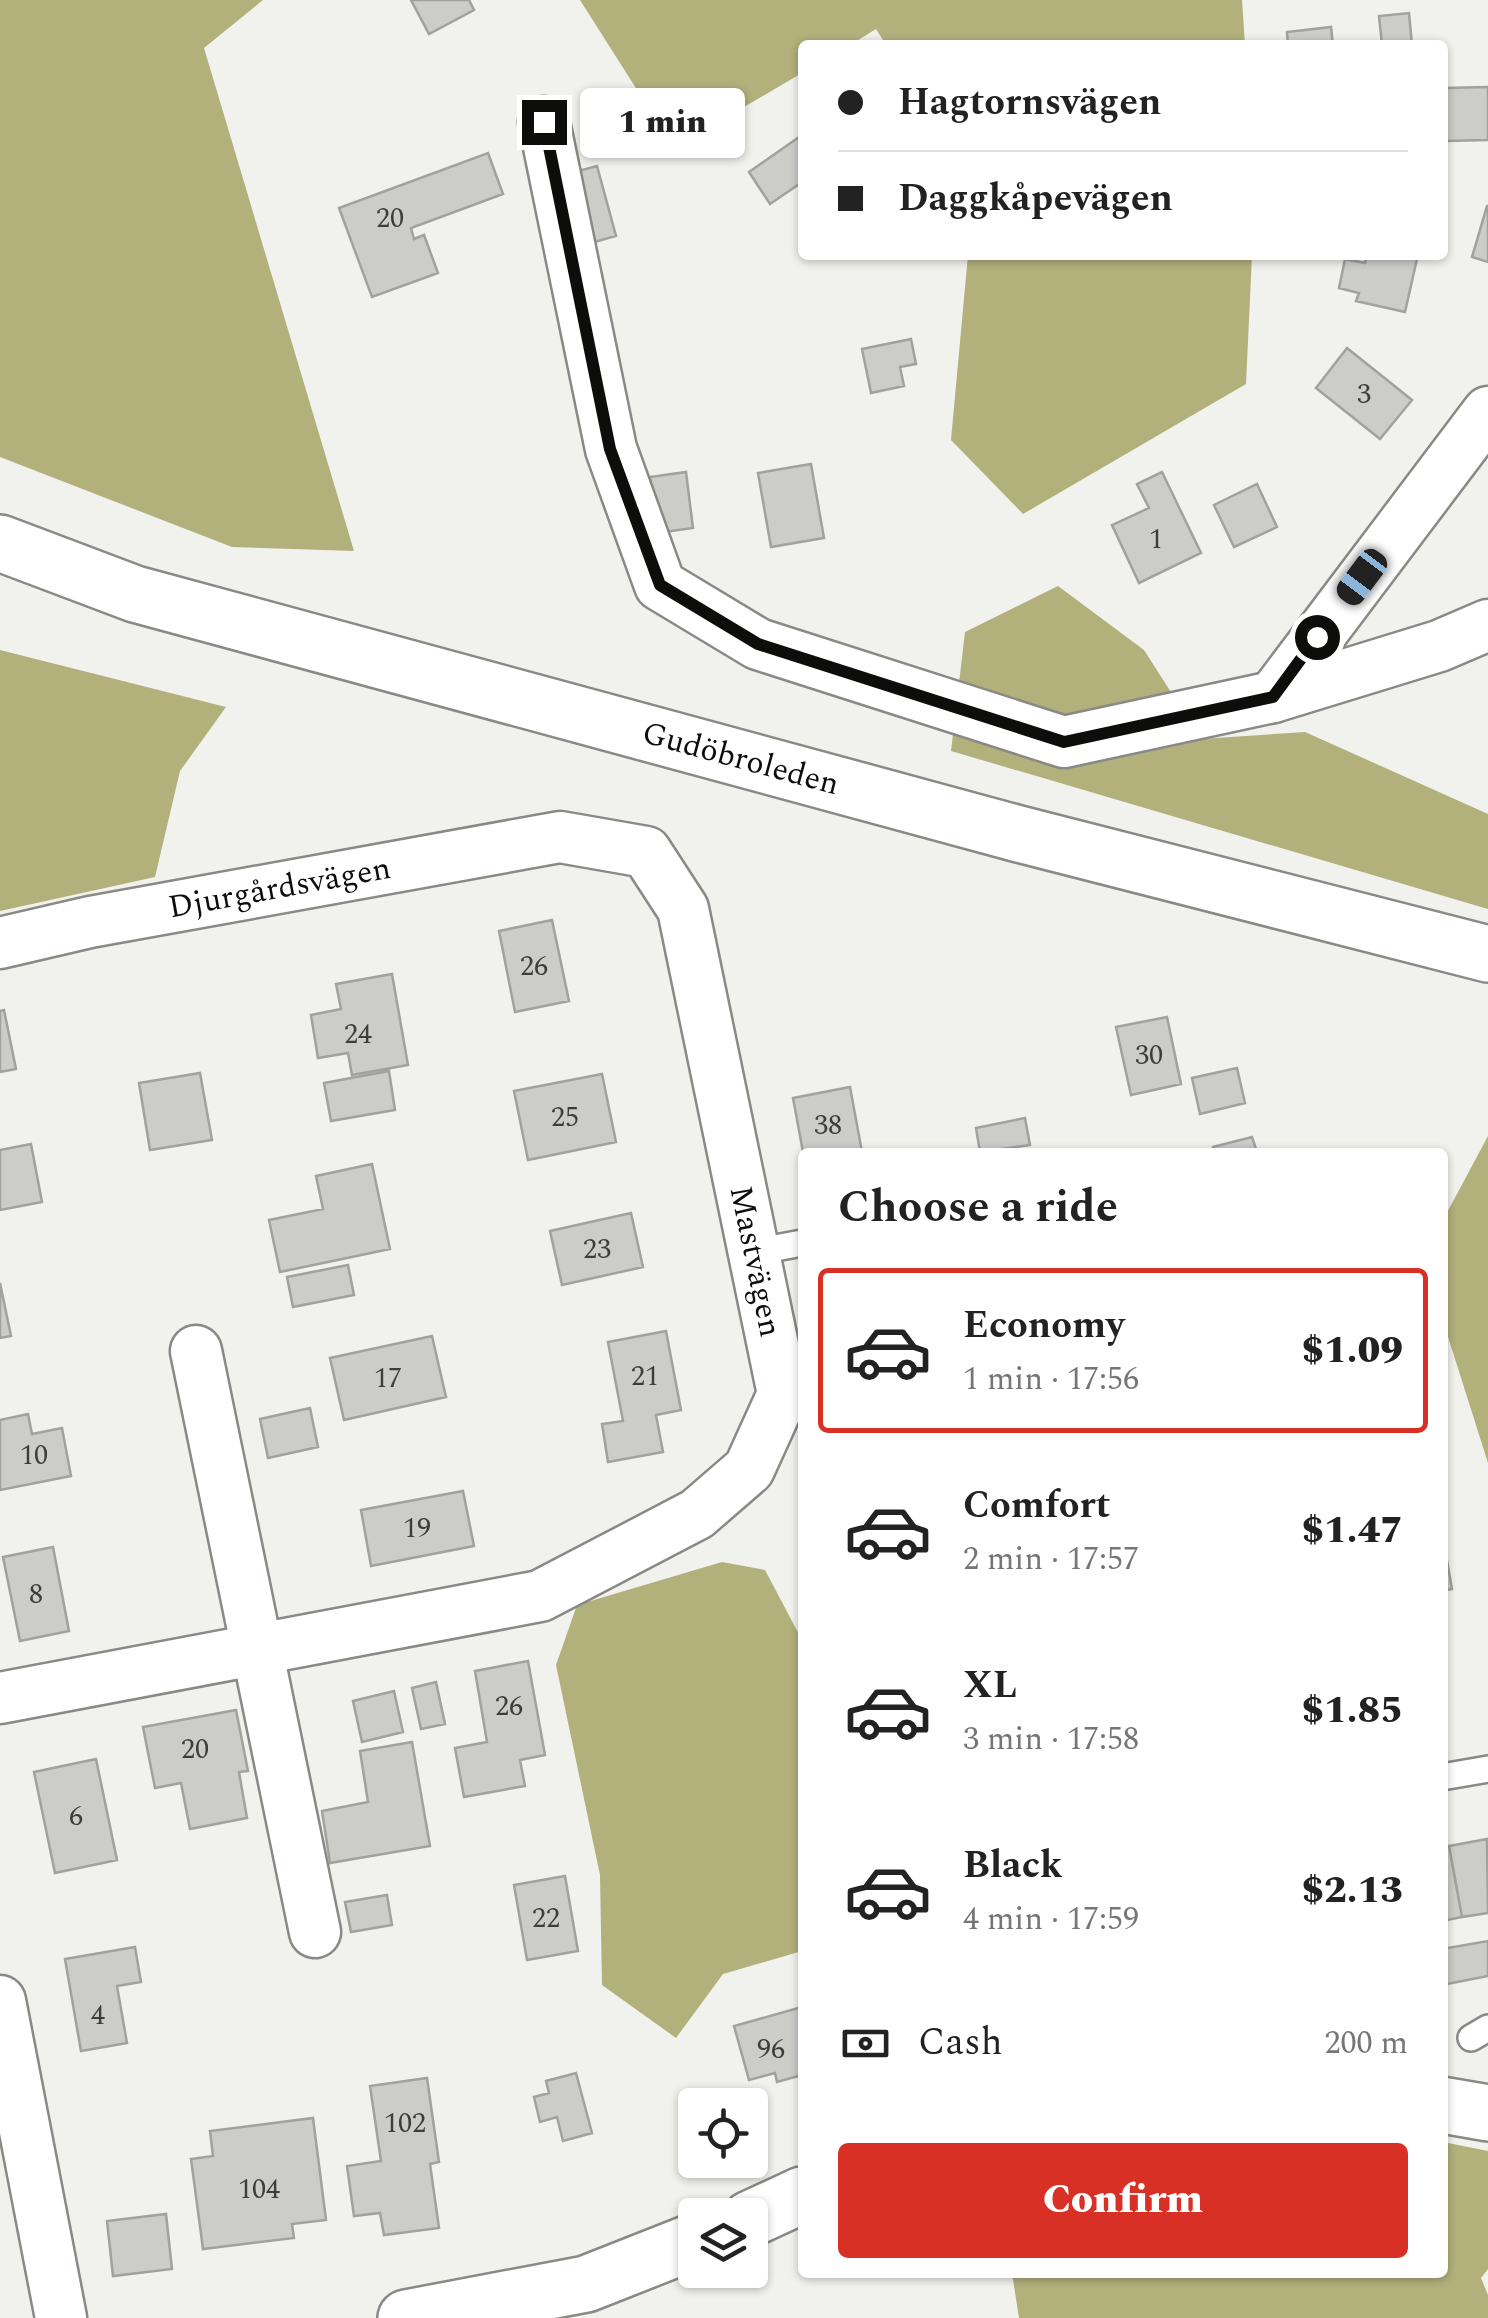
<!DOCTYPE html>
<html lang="en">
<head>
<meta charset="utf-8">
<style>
  body { margin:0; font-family:Spectral,serif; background:#f2f2f2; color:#222; height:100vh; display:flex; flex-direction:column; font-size:38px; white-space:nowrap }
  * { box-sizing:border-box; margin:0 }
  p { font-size:32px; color:#767676 }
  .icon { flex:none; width:55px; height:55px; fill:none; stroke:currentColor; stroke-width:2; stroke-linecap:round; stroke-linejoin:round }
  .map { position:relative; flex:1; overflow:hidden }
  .details { position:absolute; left:798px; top:1148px; width:650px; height:1130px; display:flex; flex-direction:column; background:#fff; border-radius:10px; box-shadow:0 2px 8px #0004 }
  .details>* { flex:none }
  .hud { position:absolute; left:798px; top:40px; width:650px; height:220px; border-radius:10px; box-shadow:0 2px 8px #0004; display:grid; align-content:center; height:220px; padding:0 40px; background:#fff }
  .tools { position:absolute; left:678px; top:2088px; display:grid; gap:20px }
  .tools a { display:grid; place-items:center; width:90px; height:90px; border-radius:10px; background:#fff; box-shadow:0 2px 8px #0004; font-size:50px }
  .end { position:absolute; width:45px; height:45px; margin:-22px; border:12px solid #0d0d0c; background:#fff; box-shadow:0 0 0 5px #fff }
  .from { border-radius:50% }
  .bubble { position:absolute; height:70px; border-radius:10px; background:#fff; box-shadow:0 2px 8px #0004; font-size:32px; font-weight:800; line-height:70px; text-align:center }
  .car { position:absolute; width:30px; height:60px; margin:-30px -15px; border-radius:12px; box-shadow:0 0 8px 2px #0007; background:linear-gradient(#222 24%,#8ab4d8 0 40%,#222 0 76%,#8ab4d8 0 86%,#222 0) }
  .hud b { display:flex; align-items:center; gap:35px; height:95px; font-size:38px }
  .hud b+b { border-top:2px solid #e0e0e0 }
  .hud i { width:25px; height:25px; background:#222 }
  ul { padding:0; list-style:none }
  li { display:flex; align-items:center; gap:30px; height:165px; margin:0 20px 15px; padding:0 20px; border:5px solid transparent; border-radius:10px }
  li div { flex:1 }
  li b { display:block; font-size:38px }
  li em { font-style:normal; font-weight:800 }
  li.active { border-color:#d93025 }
  li>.icon { width:90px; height:90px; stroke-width:1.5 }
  h2 { padding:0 40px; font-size:45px; line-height:120px }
  .pay { display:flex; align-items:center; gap:25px; height:110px; padding:0 40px; font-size:38px }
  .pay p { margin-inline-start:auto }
  .primary-button { display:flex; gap:20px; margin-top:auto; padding:20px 40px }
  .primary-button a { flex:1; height:115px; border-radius:10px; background:#d93025; color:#fff; font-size:40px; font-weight:800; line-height:115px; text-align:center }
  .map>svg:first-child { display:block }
  .forest { fill:#b2b07b }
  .building { fill:#ccccc9; stroke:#a1a19e; stroke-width:2.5 }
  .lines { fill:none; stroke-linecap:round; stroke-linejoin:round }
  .lane-casing { stroke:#898986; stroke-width:30 }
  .street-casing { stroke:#898986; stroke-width:55 }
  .secondary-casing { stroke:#898986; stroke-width:60 }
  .lane { stroke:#fff; stroke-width:25 }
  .street { stroke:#fff; stroke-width:50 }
  .secondary { stroke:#fff; stroke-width:55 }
  .route { stroke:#0d0d0c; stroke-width:12 }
  .labels { text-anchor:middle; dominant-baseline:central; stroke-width:8; stroke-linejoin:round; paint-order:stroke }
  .number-label { font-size:28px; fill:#3d3d3b }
  .street-label { font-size:32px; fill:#0d0d0c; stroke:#f1f1ed }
</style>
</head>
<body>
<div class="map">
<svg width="1488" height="2318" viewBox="0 0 1488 2318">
  <rect width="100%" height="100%" fill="#f1f1ed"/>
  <!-- forest -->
  <path class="forest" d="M0,0H263L204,48L354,551L232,547L0,457Z
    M580,0H1242L1245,45H886L876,29L850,45H802V73L674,148Z
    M968,255H1252L1246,384L1023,514L951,440Z
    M1058,586L1144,650L1201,739L1305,732L1488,814V909L951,751L965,632Z
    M0,650L226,707L180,771L155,877L0,911Z
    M1488,1136V1463L1443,1321L1442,1222Z
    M722,1562L765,1570L802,1640V1951L723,1974L676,2038L602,1985L600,1875L556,1665L577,1605Z
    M1443,2142L1488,2151V2269L1481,2278L1488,2295V2318H1019L1012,2273L1442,2272Z"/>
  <!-- building -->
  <path class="building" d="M411,0H469L474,10L429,34Z
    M1409,13L1412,45H1382L1379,16Z
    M1331,27L1333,45H1288L1287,32Z
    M1488,87V140L1447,141L1445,88Z
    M802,135V182L770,204L749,172Z
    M488,153L503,194L411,228L414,239L424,235L438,273L372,297L339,208Z
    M597,166L616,236L591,243L571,173Z
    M1487,206H1488V262L1472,257Z
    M1367,255L1417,259L1405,312L1356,301L1359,293L1339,288L1345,259L1365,263Z
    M911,339L916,364L900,367L904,386L871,393L862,349Z
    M1347,348L1412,400L1380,439L1316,388Z
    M811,464L824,538L771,547L758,473Z
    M686,472L693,528L657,533L650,477Z
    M1162,472L1201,553L1139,583L1112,525L1149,508L1137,484Z
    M1257,484L1277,527L1234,547L1214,505Z
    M552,920L569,1001L515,1012L499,931Z
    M392,974L408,1065L352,1075L348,1053L318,1058L311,1015L341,1009L336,984Z
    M4,1010L16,1069L0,1072V1011Z
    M1167,1017L1181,1084L1131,1095L1116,1027Z
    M1237,1068L1245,1103L1200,1114L1192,1078Z
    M389,1071L395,1110L331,1121L324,1083Z
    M200,1073L212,1140L150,1150L139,1083Z
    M602,1074L616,1142L528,1160L514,1091Z
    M850,1087L862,1152H803L793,1098Z
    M1025,1118L1030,1145L980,1152L976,1128Z
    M1252,1137L1257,1152H1214L1213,1147Z
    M31,1144L42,1202L0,1210V1150Z
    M372,1164L390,1249L280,1272L269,1220L323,1209L316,1176Z
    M631,1213L643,1267L562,1285L550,1231Z
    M348,1265L354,1295L293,1307L287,1277Z
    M0,1283L11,1336L0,1338Z
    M666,1331L681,1410L656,1415L663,1452L608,1462L602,1424L623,1421L608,1342Z
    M432,1336L446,1397L344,1420L330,1358Z
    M310,1408L318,1447L268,1458L260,1419Z
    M28,1414L32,1434L62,1428L71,1476L0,1490V1420Z
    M463,1491L474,1546L371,1566L361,1510Z
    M1442,1532L1452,1589L1442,1591Z
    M53,1547L69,1631L20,1641L3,1557Z
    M528,1661L545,1755L520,1760L525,1786L464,1797L455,1748L487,1742L475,1671Z
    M436,1682L445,1724L421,1729L412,1688Z
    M394,1691L403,1732L362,1742L353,1701Z
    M236,1710L248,1771L239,1772L247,1818L190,1829L181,1783L155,1788L143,1727Z
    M412,1742L430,1846L330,1863L322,1811L368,1802L360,1751Z
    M96,1759L117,1860L55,1873L34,1772Z
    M1487,1839L1488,1913L1462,1917L1449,1846Z
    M1449,1846L1462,1917L1442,1921V1847Z
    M565,1876L578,1951L527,1960L514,1885Z
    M387,1895L392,1925L351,1932L345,1902Z
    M1488,1941V1976L1442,1985V1949Z
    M135,1947L141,1982L117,1986L127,2043L81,2051L65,1959Z
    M802,2007V2075L777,2082L775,2073L749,2080L734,2026Z
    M576,2073L592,2133L563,2141L557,2117L540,2122L534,2097L549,2093L546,2081Z
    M427,2078L439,2162L430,2164L439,2228L384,2235L380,2213L354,2216L347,2166L381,2161L370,2086Z
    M313,2118L326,2220L292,2224L294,2238L203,2249L191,2159L213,2156L210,2131Z
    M166,2214L172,2269L113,2276L107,2221Z"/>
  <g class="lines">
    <!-- lane casing -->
    <g class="lane-casing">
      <path id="lane" d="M754,1252L802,1243
        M1442,1777L1488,1769
        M1471,2038L1488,2028"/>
    </g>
    <!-- street casing -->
    <g class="street-casing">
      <g id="street">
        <path d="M544,122L611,449L660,585L758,644L1064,742L1273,697L1439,646L1488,625"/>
        <path d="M1273,697L1488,412"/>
        <path id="s1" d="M0,943L90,922L560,837L646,852L683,909L783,1394L749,1469L697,1514L540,1596L0,1698"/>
        <path d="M196,1351L315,1932"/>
        <path d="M0,2001L61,2318"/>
      </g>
    </g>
    <!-- secondary casing -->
    <g class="secondary-casing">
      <g id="secondary">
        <path id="s2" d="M0,543L135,594L1019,834L1488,954"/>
        <path d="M1442,2105L1488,2113"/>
        <path d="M750,2219L802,2195"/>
        <path d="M406,2318L586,2284L695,2241"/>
      </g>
    </g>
    <!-- lane -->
    <use href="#lane" class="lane"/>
    <!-- street -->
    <use href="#street" class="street"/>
    <!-- secondary -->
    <use href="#secondary" class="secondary"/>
  </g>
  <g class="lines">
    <!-- route -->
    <path class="route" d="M544,122L610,449L660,585L758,644L1064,742L1273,697L1317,637"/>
  </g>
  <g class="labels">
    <!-- number labels -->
    <g class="number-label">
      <text x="390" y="218">20</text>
      <text x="1364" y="394">3</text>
      <text x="1156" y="539">1</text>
      <text x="534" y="966">26</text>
      <text x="358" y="1034">24</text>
      <text x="1149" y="1055">30</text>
      <text x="565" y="1117">25</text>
      <text x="828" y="1125">38</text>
      <text x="597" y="1249">23</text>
      <text x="645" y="1376">21</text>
      <text x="388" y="1378">17</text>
      <text x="34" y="1455">10</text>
      <text x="417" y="1528">19</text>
      <text x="36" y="1594">8</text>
      <text x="509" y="1706">26</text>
      <text x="195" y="1749">20</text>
      <text x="76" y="1816">6</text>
      <text x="546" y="1918">22</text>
      <text x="98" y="2015">4</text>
      <text x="771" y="2049">96</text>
      <text x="405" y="2123">102</text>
      <text x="259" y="2189">104</text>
    </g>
    <!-- street labels -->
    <g class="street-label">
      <text stroke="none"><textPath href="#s2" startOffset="772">Gudöbroleden</textPath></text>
      <text stroke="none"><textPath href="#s1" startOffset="285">Djurgårdsvägen</textPath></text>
      <text stroke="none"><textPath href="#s1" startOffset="1085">Mastvägen</textPath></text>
    </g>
  </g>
</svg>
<div class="tools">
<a><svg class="icon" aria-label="locate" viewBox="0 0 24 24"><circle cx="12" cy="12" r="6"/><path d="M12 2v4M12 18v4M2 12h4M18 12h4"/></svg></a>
<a><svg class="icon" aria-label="layers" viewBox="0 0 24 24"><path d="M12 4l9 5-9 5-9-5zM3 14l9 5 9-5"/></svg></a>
</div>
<i class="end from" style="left:1317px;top:637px"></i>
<i class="end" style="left:544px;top:122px"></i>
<div class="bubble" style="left:580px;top:88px;width:165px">1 min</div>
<i class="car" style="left:1362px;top:577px;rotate:217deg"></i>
<div class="hud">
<b><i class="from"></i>Hagtornsvägen</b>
<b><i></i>Daggkåpevägen</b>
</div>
<section class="details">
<h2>Choose a ride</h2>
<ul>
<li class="active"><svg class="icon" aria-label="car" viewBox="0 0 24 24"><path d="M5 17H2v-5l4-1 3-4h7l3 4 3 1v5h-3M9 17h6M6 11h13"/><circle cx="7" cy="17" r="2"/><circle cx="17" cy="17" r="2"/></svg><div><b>Economy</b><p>1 min · 17:56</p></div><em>$1.09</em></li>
<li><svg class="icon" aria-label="car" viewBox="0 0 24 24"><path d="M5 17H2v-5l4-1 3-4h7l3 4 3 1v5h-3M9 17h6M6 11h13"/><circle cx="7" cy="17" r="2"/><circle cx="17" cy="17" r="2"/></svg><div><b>Comfort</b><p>2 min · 17:57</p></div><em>$1.47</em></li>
<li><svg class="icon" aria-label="car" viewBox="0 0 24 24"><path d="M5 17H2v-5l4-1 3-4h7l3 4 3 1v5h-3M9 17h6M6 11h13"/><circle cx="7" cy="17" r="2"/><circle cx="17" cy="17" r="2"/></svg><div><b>XL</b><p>3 min · 17:58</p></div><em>$1.85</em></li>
<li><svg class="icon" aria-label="car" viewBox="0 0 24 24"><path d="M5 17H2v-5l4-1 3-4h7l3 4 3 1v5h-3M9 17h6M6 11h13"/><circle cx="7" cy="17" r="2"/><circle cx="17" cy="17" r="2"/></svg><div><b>Black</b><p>4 min · 17:59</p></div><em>$2.13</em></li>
</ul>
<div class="pay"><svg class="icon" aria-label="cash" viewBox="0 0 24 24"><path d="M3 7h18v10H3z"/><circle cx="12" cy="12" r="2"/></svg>Cash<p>200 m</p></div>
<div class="primary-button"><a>Confirm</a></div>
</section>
</div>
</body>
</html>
